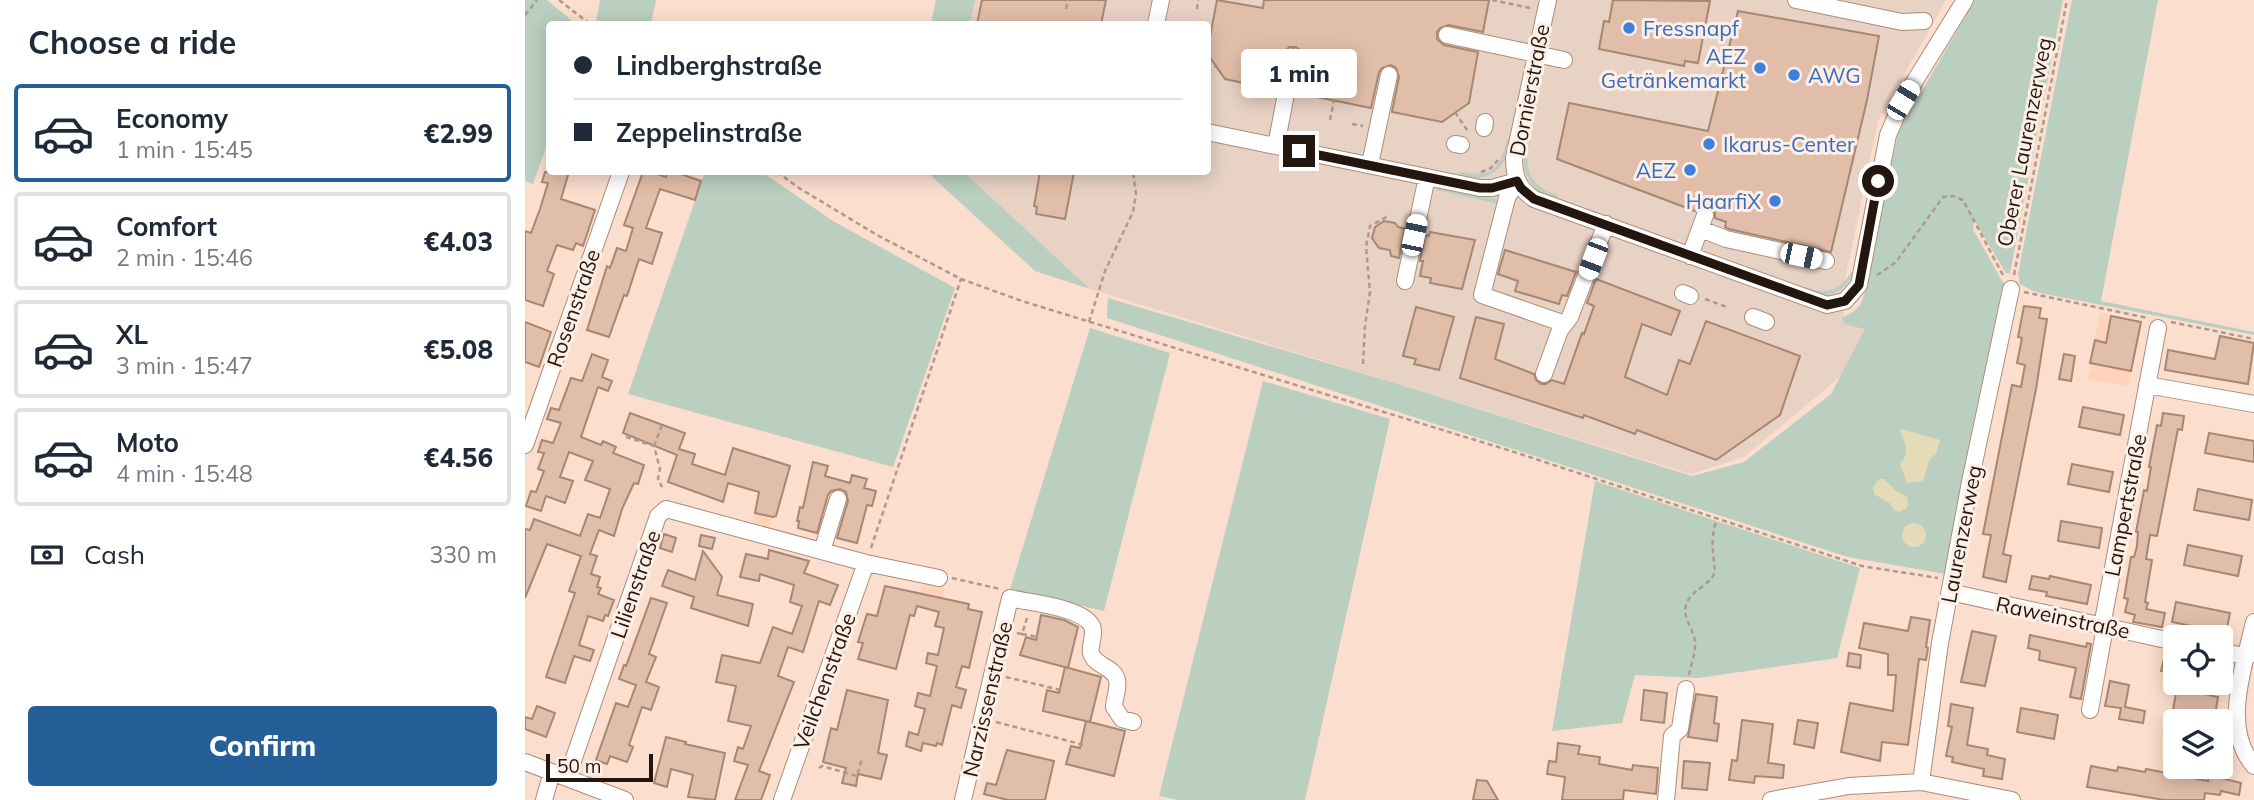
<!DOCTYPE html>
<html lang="en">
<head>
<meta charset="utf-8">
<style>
  body { margin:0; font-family:Mulish,sans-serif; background:#f6f6f7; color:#1f2937; height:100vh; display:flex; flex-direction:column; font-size:26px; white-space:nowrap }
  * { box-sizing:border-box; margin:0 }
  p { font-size:23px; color:#747a83 }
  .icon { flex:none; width:38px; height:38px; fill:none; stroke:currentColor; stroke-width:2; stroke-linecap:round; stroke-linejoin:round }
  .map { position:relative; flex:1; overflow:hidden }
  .details { display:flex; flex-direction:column; background:#fff; width:525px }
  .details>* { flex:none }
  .banner { position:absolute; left:21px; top:21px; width:665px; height:154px; border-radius:7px; box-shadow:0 4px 18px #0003; display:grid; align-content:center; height:154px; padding:0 28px; background:#fff }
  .buttons { position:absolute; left:1638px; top:625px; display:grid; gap:14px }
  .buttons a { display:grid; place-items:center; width:70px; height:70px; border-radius:7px; background:#fff; box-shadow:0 4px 18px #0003; font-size:35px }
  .scale { position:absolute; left:21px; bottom:18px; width:107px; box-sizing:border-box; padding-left:7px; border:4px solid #22160f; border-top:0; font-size:19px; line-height:24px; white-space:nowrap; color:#22160f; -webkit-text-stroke:5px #fdeee6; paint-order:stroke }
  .end { position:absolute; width:32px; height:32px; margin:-16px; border:9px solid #22160f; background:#fff; box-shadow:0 0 0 4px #fff }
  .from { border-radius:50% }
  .bubble { position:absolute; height:49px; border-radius:7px; background:#fff; box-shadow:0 4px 18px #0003; font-size:23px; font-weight:800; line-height:49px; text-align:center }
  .car { position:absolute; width:21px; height:42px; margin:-21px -10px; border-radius:9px; box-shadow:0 0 5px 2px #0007; background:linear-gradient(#fff 24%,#345 0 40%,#fff 0 76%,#345 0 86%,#fff 0) }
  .banner b { display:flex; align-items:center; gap:24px; height:66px; font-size:26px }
  .banner b+b { border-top:2px solid #e0e1e3 }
  .banner i { width:18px; height:18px; background:#1f2937 }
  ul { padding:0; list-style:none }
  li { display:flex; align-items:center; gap:21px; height:98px; margin:0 14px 10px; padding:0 14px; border:4px solid #e0e1e3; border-radius:7px }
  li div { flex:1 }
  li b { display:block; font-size:26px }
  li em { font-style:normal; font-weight:800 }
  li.on { border-color:#265f97 }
  li>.icon { width:63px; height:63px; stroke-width:1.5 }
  h2 { padding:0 28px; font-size:32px; line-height:84px }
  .pay { display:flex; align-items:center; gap:18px; height:77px; padding:0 28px; font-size:26px }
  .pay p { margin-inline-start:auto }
  .action { display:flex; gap:14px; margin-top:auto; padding:14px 28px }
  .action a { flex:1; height:80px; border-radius:7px; background:#265f97; color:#fff; font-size:28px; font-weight:800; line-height:80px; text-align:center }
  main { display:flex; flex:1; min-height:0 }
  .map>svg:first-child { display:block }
  .commercial { fill:#e7d2c4 }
  .built { fill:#fed3b9 }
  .green { fill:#bacfc0 }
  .sand { fill:#e5dbb6 }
  .building { fill:#e1bea9; stroke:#a78773; stroke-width:2 }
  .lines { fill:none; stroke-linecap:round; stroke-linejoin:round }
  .minor-casing { stroke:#ad8c78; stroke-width:18 }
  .path { stroke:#b0998c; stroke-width:2.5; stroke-dasharray:5 3.5; stroke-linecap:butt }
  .minor { stroke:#fff; stroke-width:16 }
  .route { stroke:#22160f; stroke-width:9 }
  .shop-dot { fill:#3f7fe0; stroke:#fdeee6; stroke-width:2.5 }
  .labels { text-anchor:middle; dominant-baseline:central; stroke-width:6; stroke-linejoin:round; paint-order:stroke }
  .shop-label { font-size:21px; fill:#366cbe; stroke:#fdeee6; text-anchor:start }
  .street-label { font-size:21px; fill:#22160f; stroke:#fdeee6 }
</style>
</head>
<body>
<main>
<section class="details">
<h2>Choose a ride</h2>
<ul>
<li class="on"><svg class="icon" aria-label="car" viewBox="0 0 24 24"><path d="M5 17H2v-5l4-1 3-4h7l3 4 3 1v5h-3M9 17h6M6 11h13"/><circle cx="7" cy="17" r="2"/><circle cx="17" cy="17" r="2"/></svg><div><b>Economy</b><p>1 min · 15:45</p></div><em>€2.99</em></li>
<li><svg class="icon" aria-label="car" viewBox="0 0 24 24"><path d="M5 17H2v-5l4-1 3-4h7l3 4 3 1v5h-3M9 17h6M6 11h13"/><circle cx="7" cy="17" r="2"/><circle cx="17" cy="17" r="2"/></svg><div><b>Comfort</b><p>2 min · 15:46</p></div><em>€4.03</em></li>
<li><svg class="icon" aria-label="car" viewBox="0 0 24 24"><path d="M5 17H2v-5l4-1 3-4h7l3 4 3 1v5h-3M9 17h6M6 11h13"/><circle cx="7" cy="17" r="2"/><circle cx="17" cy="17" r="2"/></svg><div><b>XL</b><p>3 min · 15:47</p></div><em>€5.08</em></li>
<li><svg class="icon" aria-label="car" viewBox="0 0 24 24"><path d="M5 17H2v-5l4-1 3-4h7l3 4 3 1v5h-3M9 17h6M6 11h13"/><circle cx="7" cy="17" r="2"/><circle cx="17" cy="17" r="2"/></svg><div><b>Moto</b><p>4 min · 15:48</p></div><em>€4.56</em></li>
</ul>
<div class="pay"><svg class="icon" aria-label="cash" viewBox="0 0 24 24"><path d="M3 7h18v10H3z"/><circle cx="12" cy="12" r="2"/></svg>Cash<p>330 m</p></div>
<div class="action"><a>Confirm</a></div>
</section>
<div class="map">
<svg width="1729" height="800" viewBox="0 0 1729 800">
  <rect width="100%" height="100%" fill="#fbdecd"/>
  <!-- commercial -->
  <path class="commercial" d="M450,0H1421L1353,121L1318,289L1319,323L1341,329L1315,377L1219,457L1166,474L565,289L439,172H682V24H445Z"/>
  <!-- built -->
  <path class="built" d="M1575,313L1616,322L1603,386L1563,379Z
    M232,502L250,507L245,527L227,523Z
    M398,582L420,587L414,611L392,606Z"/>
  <!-- green -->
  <path class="green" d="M0,0H22L51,24H24V139L8,184L0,181Z
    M75,0H131L126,24H73L71,22Z
    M411,0H450L445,24H406Z
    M1450,0H1538L1485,273H1481L1449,220L1448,229L1481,288L1434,496L1420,574L1323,557L582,318L583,298L873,384L1167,476L1219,462L1306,394L1340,329L1319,324L1317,318L1328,312L1335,305L1342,288L1359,195L1374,130Z
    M1547,0H1633L1576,301L1729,332V335L1520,294L1508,291L1495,284L1493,274Z
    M982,139L986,145C979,170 964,182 937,177L933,172C967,177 974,172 982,139Z
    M1004,144C998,173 1008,187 1034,196L1028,199C1004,189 996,172 999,147Z
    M180,172H237L308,221L430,288L368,467L103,394Z
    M402,172H439L565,289L510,271Z
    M914,186L971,199L973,204L911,190Z
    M1326,272L1330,273C1315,296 1304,298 1279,291L1281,287C1300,295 1315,291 1326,272Z
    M565,328L645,353L579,611L485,589Z
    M738,381L865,419L780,800H654L634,796Z
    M1070,481L1335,568L1312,658L1173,678L1110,675L1097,723L1027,731Z"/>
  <!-- sand -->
  <path class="sand" d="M1377,429L1415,440L1411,454L1405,459L1398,481L1382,483L1375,464C1385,452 1381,444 1375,431Z
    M1355,479H1359L1370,490L1382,497L1383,504L1381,509L1374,512L1368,509L1366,504L1349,494L1348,486Z
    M1377 535a12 12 0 1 1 24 0a12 12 0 1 1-24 0Z"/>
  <!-- building -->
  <path class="building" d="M457,0H581L576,24H452Z
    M692,0L738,8L739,0H964L958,32L924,25L915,28L912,32V39L919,45L953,52L944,103L917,122L867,112L874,77L871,68L866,65L857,68L854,72L846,108L772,93L778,58L775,50L771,47H764L758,54L751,90L700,79L682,53Z
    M1088,0L1185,1L1173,63L1160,61L1159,66L1074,49L1079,21L1084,22Z
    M1213,11L1354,36L1342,100L1306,252L1204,229L1200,227L1201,222L1190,218V213L1184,205H1178L1170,211L1032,159L1044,103L1183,131Z
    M20,172H44L36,199L70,210L58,246L51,243L48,250L32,245L22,271L29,274L18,306L0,300V231L6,233L15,209L23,183L17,182Z
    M118,172H126L141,177L143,172H150L176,181L170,200L135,189L121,228L137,233L127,264L114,259L102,296L99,295L84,337L62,330L82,266L85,268L92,248L101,251L108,228L99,225Z
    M515,172H549L540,219L511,214L512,207L509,206Z
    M859,221L870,223L873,227L880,229L874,258L866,256L865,250L854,248L847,238L850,227Z
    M905,232L950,240L937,289L905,283L906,278L895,276L898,261H895L900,235L904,236Z
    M980,250L1051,272L1042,296L1037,295L1034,304L990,291L993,281L973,274Z
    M1071,279L1155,311L1146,335L1117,324L1100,377L1142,395L1154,360L1165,364L1181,321L1275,356L1255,415L1191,460L1112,430L1110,434L1059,415L1058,418L935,378L951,317L979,324L970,359L1009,374L1011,380L1016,384H1021L1027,380L1039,384L1057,333L1059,334L1069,306L1062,303Z
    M1499,306L1516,308L1514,318L1522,319L1511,389L1478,554L1486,556L1481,582L1458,577L1466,535L1458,534L1487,385L1496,387L1500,365L1492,363L1497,338L1493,337Z
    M891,307L929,317L914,370L889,364L891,359L878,356Z
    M1586,316L1616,322L1606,371L1565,363L1570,340L1581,343Z
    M0,322L26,332L14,367L0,362Z
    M1695,336L1729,343L1723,384L1640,370L1643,350L1690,359Z
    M67,354L83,360L77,377L87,381L83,391L73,387L56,437L76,445L78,441L91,447L88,453L119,465L113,484L109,483L97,509L89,536L74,530L65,554L72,556L66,574L75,577L72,587L76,588L73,594L89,600L83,616L80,615L78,621L63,616L54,645L69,650L65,661L49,656L40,683L21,677L50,593L44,591L56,556L22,544L0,598V529L5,530L9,519L55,536L63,514L75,518L85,489L60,480L68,461L44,452L35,477L48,481L40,503L21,496L16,511L1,506L6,491L11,492L19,471L13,469L19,453L13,452L17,440L28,443L36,423L22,419L26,408L34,410L46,378L57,381Z
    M1539,354L1550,356L1546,381L1534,379Z
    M1558,407L1599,415L1595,435L1554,427Z
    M105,413L160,433L154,449L170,454L167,464L200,475L208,448L265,466L251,516L248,517L230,513L234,492L203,483L198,502L143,482L152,455L98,433Z
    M1638,413L1659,416L1657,430L1653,429L1632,536L1625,535L1621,559L1627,560L1620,602L1623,603L1621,609L1640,613L1637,627L1608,622L1610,615L1600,612L1603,599L1599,598L1606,557H1609L1612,546L1613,532H1611L1619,490L1622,491L1626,467H1624L1632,425L1636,426Z
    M1684,433L1729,441V462L1680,453Z
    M288,462L303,466L300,476L325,483L327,475L342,479L339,488L351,491L347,506L342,505L332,543L312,538L323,501L321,492L315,489L306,491L303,495L292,533L273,528L274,521H272L275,507L278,508Z
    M1547,464L1588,472L1584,492L1543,484Z
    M1673,489L1727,500L1724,520L1669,510Z
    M1536,521L1577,528L1574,548L1533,541Z
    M139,534L151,538L147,552L135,548Z
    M176,535L190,538L187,549L174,546Z
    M1663,545L1717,556L1713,576L1659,565Z
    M244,550L284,561L279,573L313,585L305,605L294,601L278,652L263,647L253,676L269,682L234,771L245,775L236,800H210L223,765L209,761L213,747L218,749L226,726L203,721L211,686L191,682L197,655L235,663L248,627L267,634L277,606L265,602L269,585L235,574L234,581L215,577L221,554L243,559Z
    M178,551L197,577L192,595L228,604L223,626L166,608L169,597L137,586L143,570L170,580Z
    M1507,576L1524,579L1525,576L1566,585L1562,604L1521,596L1522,592L1504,589Z
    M360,586L444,604L443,609L457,612L444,668L437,666L431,687L441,690L436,708L427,705L417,745L412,743L411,746L398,743L396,751L381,746L384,732L393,735L400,709L390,706L393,693L405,696L412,666L401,663L403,653L413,655L419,628L410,626L414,612L392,606L389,616L385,615L371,669L333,659L338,643L333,642L342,614L352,616Z
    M126,598L142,603L124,654L131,657L121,682L134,687L126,710L117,707L104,745L108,747L102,762L85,756L82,764L71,760L91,703L103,707L111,685L94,679L99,665L101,666Z
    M1651,602L1705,613L1701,633L1647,622Z
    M516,615L539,620L553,627L543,668L495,655L501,637L511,640Z
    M1386,617L1405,620L1401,647L1403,648L1401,660L1394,659L1383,745L1357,742L1355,761L1316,752L1325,703L1368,711L1371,675H1363V654L1334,648L1339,623L1383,631Z
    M1447,631L1471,636L1460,686L1436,682Z
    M1505,635L1561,647L1562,643L1566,644L1556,699L1545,697L1551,668L1514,660L1515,651L1503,648Z
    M1324,653L1336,655L1335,668L1322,666Z
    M1639,659L1650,662V674L1636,671Z
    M540,667L576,677L565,722L518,711L522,690L534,693Z
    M1585,681L1604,685L1600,707L1620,711L1618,723L1594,719L1596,708L1580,706Z
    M1652,688L1693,697L1689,721L1647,715Z
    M322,690L363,700L353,753L362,755L356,779L333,774L331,786L317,783L321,768L298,762L306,728L312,730Z
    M1119,690L1142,693L1139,723L1116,720Z
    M1171,694L1192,697L1189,723L1194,724L1192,741L1163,737Z
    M1426,704L1448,708L1442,745L1463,749L1462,755L1480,759L1477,779L1458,776L1459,769L1427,762L1428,757L1421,756L1427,727L1423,726Z
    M12,706L30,713L21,737L0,729V717L7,719Z
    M1496,708L1533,715L1529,739L1492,732Z
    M1217,720L1248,724L1243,763L1259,765L1258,778L1230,776L1229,783L1204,780L1207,760L1212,761Z
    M1273,720L1293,723L1289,748L1269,744Z
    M561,721L600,731L589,776L541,764L546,746L555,748Z
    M141,737L161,742L160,744L200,753L190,800L163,797L168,775L146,769L142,787L129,783Z
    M1033,743L1055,746L1053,754L1075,757L1074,764L1107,770L1108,765L1133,768L1131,794L1099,790L1098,800H1037L1040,777L1022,774L1024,761L1031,762Z
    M482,750L529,761L520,800H483L459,794L462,783L471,785Z
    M1159,761L1185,763L1182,790L1157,788Z
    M1566,766L1592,771L1593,767L1620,772L1621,769L1683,781L1684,775L1716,783L1714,795L1696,791L1695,795L1680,793L1679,800H1639L1562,787Z
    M952,780L962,781L973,800H948Z"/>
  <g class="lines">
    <!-- minor casing -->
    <g class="minor-casing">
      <path id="minor" d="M1023,0L989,158C989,176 993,188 1009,199L1302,305L1320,301L1334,285L1363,135L1378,100L1440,0
        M1271,0L1377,22L1399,21
        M631,24L636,0
        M922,35L1039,60
        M959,128L960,122
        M682,132L955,188H967L992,181
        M930,144L936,145
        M751,146L768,57
        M845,164L864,75
        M992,181L982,198L957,295L1040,324
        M1176,229L1201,239L1301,261
        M1165,256L1180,215
        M880,281L902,177
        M1158,293L1165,296
        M1228,317L1241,322
        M1019,374L1035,330L1045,317L1081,224
        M1622,385L1729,404
        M0,445L96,172
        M297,551L313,499
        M1425,592L1650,642
        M1729,622C1719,667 1696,728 1729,766
        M1577,626L1633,328
        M1696,651L1722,657
        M1565,710L1580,627
        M0,762L100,800
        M42,778L133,516L141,509L341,563L414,578
        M1396,782L1415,643L1445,482L1486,289
        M19,800L27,772
        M257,800L341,563
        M438,800L485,598C505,603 557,607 567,626C571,635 564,644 566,653C570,667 589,666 592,680C594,689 589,699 589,707L597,719L608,722
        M1141,800L1147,736L1155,729L1161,689
        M1246,800L1324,786L1396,782L1487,800"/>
    </g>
    <!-- path -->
    <path class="path" d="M34,0L65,24
      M967,0L1005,8
      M541,9L543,0
      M672,9L673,0
      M0,15L12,0
      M682,72L691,66
      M930,112L944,133
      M805,120L809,100
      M827,124L838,126
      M252,172L274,188L352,235L436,279L497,301L986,451L1337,566L1413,578
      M956,172L966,168L973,160
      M1352,275L1371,262L1418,197L1428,196L1438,200L1479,277
      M1489,275L1542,0
      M1499,292L1623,318
      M1180,299L1202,307
      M564,322L580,271L608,212L611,194L608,172
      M1646,322L1729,339
      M838,364L840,326L845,292L841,247L845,226L865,215
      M101,437L129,446L135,469L133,479L137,487
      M129,446L137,425
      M346,548L436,279
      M427,578L475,589
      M492,633L497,634L502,618
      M497,634L513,637
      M1164,675C1166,665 1171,652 1170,642C1169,629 1157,618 1161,605C1166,589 1184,587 1190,572C1188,553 1185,538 1192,519
      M481,677L536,690
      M471,722L559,745
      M294,768L297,766L332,776L337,758"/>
    <!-- minor -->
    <use href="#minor" class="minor"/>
  </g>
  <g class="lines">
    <!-- route -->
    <path class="route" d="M774,151L955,188H967L992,181L996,188L1009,199L1302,305L1320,301L1334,285L1353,181"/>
  </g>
  <!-- markers -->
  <g class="shop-dot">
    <circle cx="1104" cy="28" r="7"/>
    <circle cx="1235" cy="68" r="7"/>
    <circle cx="1269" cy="75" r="7"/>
    <circle cx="1184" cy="144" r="7"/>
    <circle cx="1165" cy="170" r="7"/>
    <circle cx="1250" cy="201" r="7"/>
  </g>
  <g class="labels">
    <!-- shop labels -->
    <g class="shop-label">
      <text x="1118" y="28">Fressnapf</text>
      <text x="1221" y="56" text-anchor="end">AEZ<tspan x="1221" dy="24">Getränkemarkt</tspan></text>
      <text x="1283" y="75">AWG</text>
      <text x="1198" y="144">Ikarus-Center</text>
      <text x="1151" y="170" text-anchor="end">AEZ</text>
      <text x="1236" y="201" text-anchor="end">HaarfiX</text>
    </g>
    <!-- street labels -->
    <g class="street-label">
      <text transform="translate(1004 90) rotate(-79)">Dornierstraße</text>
      <text transform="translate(1499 142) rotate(-79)">Oberer Laurenzerweg</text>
      <text transform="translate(48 308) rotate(-71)">Rosenstraße</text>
      <text transform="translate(1600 505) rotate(-79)">Lampertstraße</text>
      <text transform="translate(1436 534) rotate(-79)">Laurenzerweg</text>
      <text transform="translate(110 584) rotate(-71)">Lilienstraße</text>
      <text transform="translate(1538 617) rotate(12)">Raweinstraße</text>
      <text transform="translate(299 681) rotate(-70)">Veilchenstraße</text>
      <text transform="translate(462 699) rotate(-77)">Narzissenstraße</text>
    </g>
  </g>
</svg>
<div class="buttons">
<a><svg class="icon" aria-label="locate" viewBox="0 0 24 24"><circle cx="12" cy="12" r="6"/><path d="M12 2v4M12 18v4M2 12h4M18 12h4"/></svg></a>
<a><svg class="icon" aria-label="layers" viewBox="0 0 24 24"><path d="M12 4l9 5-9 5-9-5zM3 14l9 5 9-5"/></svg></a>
</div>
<div class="scale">50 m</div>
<i class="end from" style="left:1353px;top:181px"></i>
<i class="end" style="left:774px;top:151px"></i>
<div class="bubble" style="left:716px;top:49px;width:116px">1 min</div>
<i class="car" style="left:1378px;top:100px;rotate:31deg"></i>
<i class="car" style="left:889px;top:235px;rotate:12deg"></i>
<i class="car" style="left:1276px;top:256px;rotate:102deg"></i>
<i class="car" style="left:1068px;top:259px;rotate:201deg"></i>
<div class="banner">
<b><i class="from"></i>Lindberghstraße</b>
<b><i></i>Zeppelinstraße</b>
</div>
</div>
</main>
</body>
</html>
